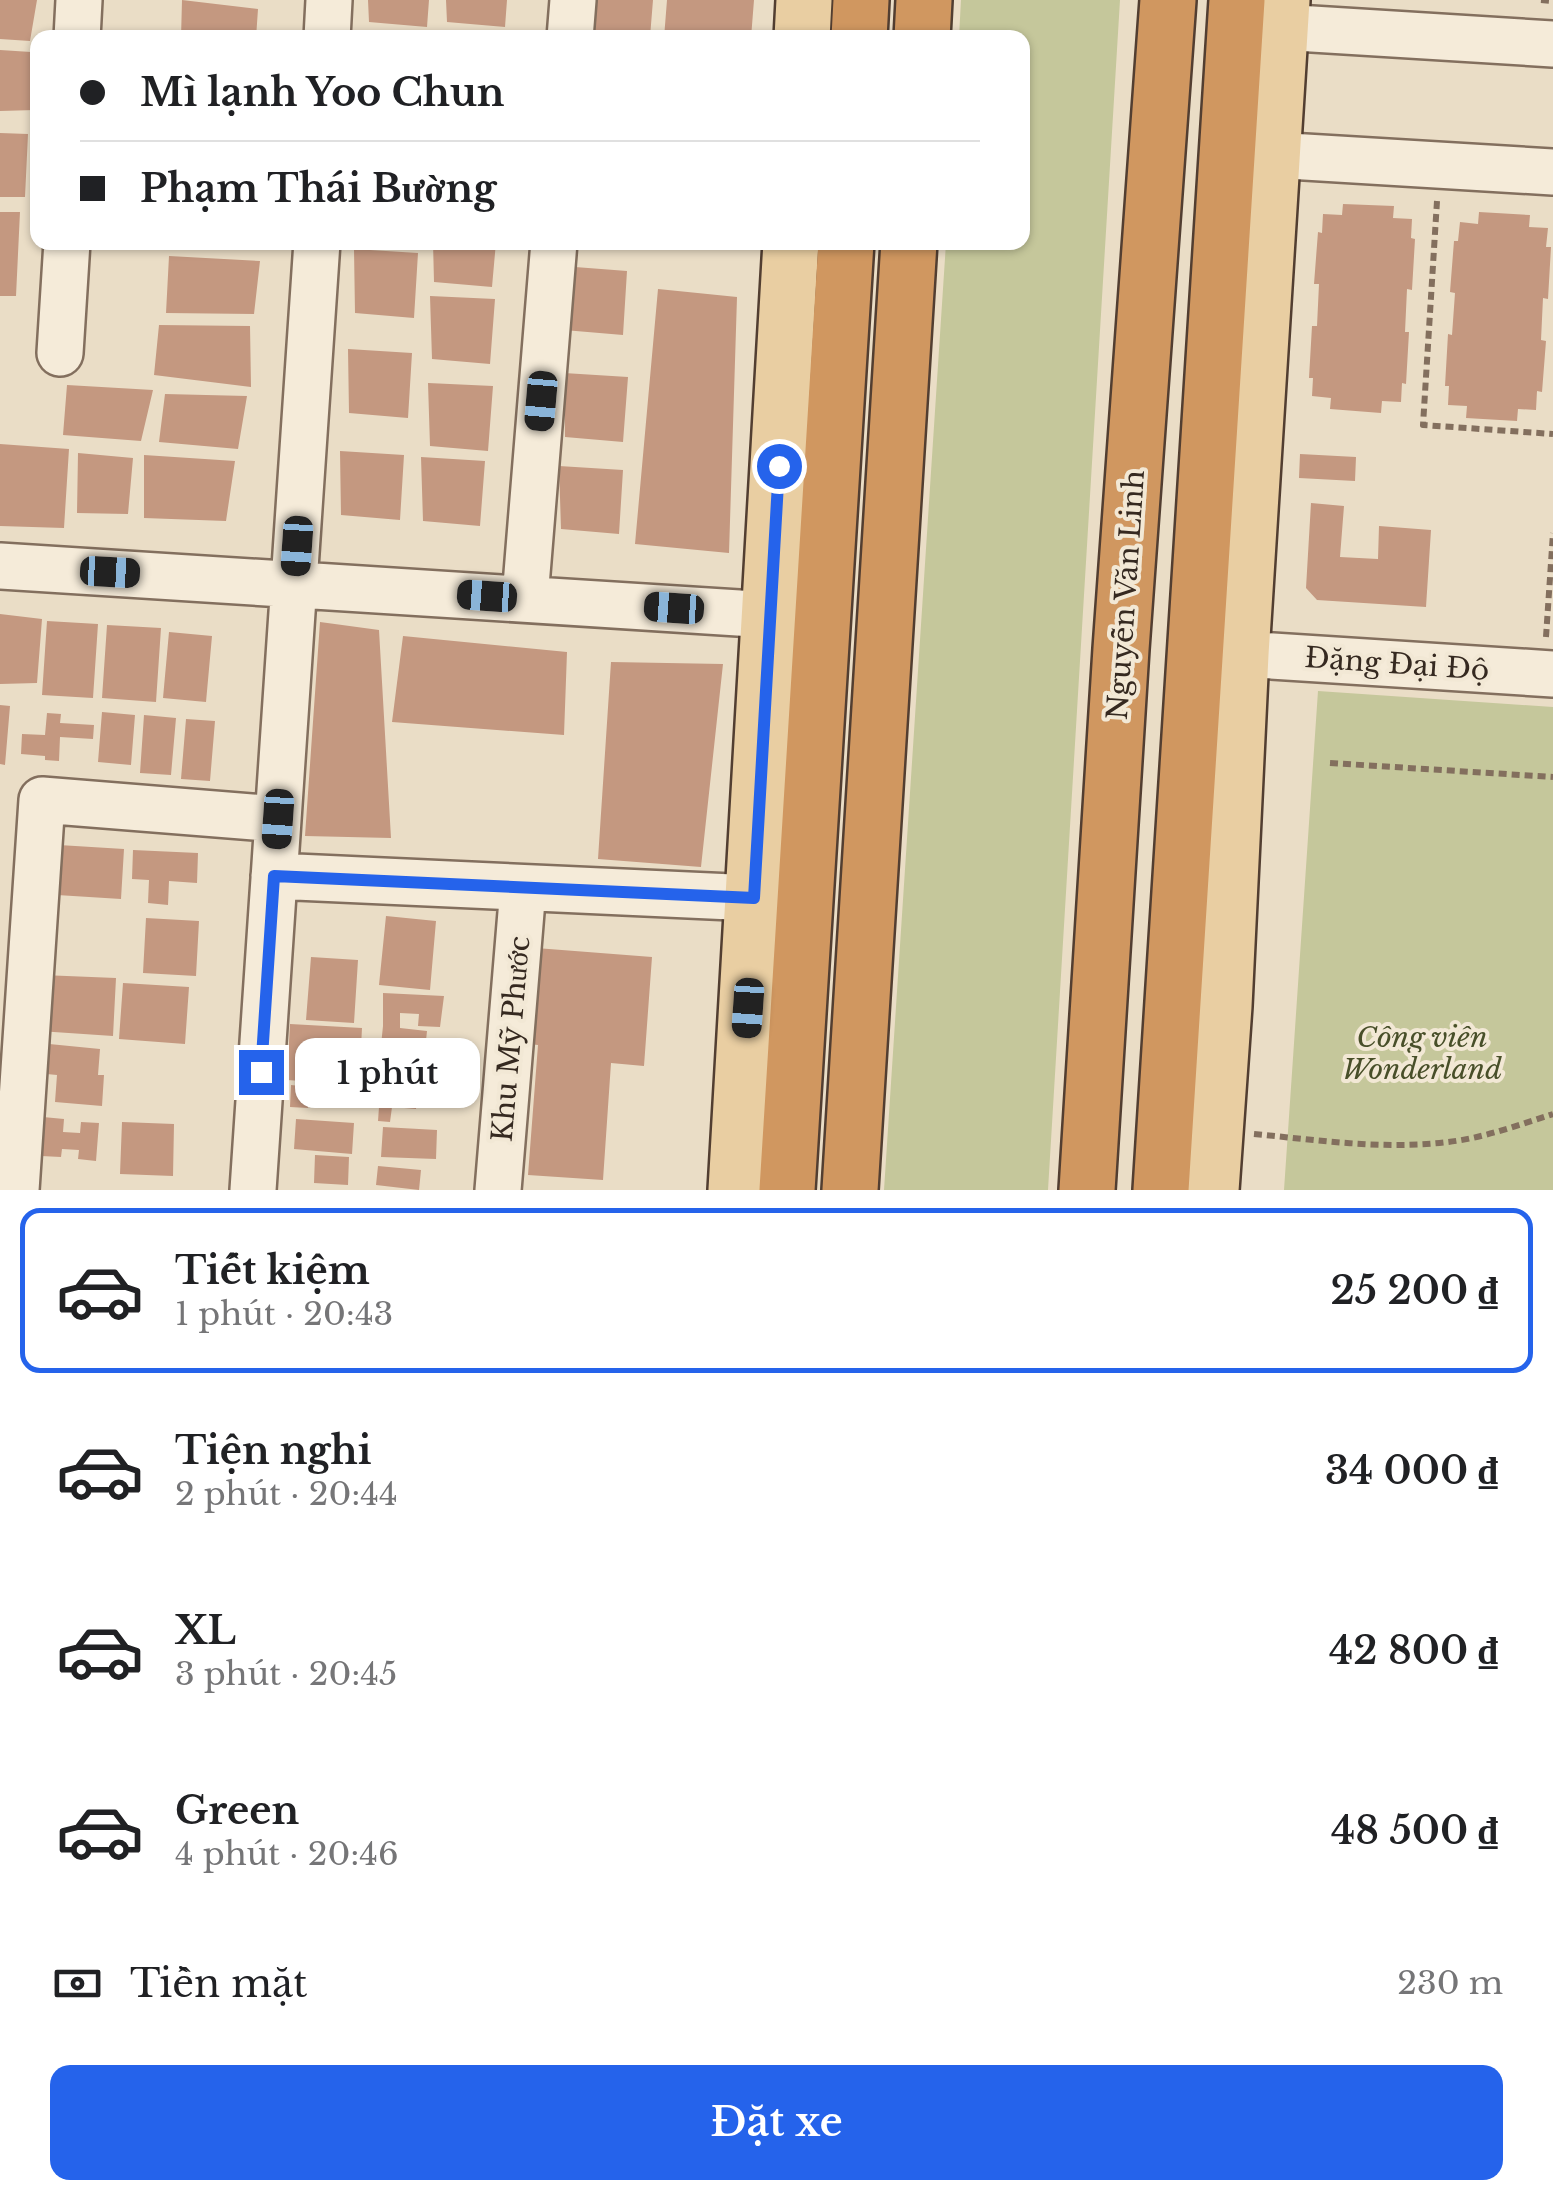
<!DOCTYPE html>
<html lang="vi">
<head>
<meta charset="utf-8">
<style>
  body { margin:0; font-family:"Libre Baskerville",serif; background:#f6f6f6; color:#202124; height:100vh; display:flex; flex-direction:column; font-size:38px; white-space:nowrap }
  * { box-sizing:border-box; margin:0 }
  p { font-size:32px; color:#757577 }
  .icon { flex:none; width:55px; height:55px; fill:none; stroke:currentColor; stroke-width:2; stroke-linecap:round; stroke-linejoin:round }
  .map { position:relative; height:1190px; overflow:hidden }
  .side { display:flex; flex-direction:column; background:#fff; flex:1 }
  .side>* { flex:none }
  .guide { position:absolute; left:30px; top:30px; width:1000px; height:220px; border-radius:20px; box-shadow:0 2px 8px #0004; display:grid; align-content:center; height:220px; padding:0 50px; background:#fff }
  .end { position:absolute; width:45px; height:45px; margin:-22px; border:12px solid #2563eb; background:#fff; box-shadow:0 0 0 5px #fff }
  .from { border-radius:50% }
  .bubble { position:absolute; height:70px; border-radius:20px; background:#fff; box-shadow:0 2px 8px #0004; font-size:32px; font-weight:600; line-height:70px; text-align:center }
  .car { position:absolute; width:30px; height:60px; margin:-30px -15px; border-radius:12px; box-shadow:0 0 8px 2px #0007; background:linear-gradient(#222 24%,#8ab4d8 0 40%,#222 0 76%,#8ab4d8 0 86%,#222 0) }
  .guide b { display:flex; align-items:center; gap:35px; height:95px; font-size:38px }
  .guide b+b { border-top:2px solid #e0e0e0 }
  .guide i { width:25px; height:25px; background:#202124 }
  ul { padding:18px 0 0; list-style:none }
  li { display:flex; align-items:center; gap:30px; height:165px; margin:0 20px 15px; padding:0 30px; border:5px solid transparent; border-radius:20px }
  li div { flex:1 }
  li b { display:block; font-size:38px }
  li em { font-style:normal; font-weight:600 }
  li.active { border-color:#2563eb }
  li>.icon { width:90px; height:90px; stroke-width:1.5 }
  .pay { display:flex; align-items:center; gap:25px; height:110px; padding:0 50px; font-size:38px }
  .pay p { margin-inline-start:auto }
  .button { display:flex; gap:20px; margin-top:auto; padding:20px 50px }
  .button a { flex:1; height:115px; border-radius:20px; background:#2563eb; color:#fff; font-size:40px; font-weight:600; line-height:115px; text-align:center }
  .map>svg:first-child { display:block }
  .green { fill:#c5c79b }
  .building { fill:#c49880 }
  .lines { fill:none; stroke-linecap:round; stroke-linejoin:round }
  .minor-casing { stroke:#836f5e; stroke-width:50 }
  .major-casing { stroke:#523e31; stroke-width:60 }
  .highway-casing { stroke:#523e31; stroke-width:60 }
  .path { stroke:#836f5e; stroke-width:6; stroke-dasharray:8 5; stroke-linecap:butt }
  .minor { stroke:#f5ebd9; stroke-width:45 }
  .major { stroke:#e9cea2; stroke-width:55 }
  .highway { stroke:#d09760; stroke-width:55 }
  .route { stroke:#2563eb; stroke-width:12 }
  .labels { text-anchor:middle; dominant-baseline:central; stroke-width:8; stroke-linejoin:round; paint-order:stroke }
  .street-label { font-size:28px; fill:#352920; stroke:#f2e8d5 }
  .park-label { font-size:28px; font-style:italic; fill:#484f29; stroke:#f2e8d5 }
</style>
</head>
<body>
<div class="map">
<svg width="1553" height="1190" viewBox="0 0 1553 1190">
  <rect width="100%" height="100%" fill="#eaddc6"/>
  <!-- green -->
  <path class="green" d="M961,0H1120L1048,1190H884L946,243L1022,242V38L959,37Z
    M1318,691L1553,707V1190H1284Z"/>
  <!-- building -->
  <path class="building" d="M0,0H37L30,41L0,39Z
    M182,0L258,9L256,38H181Z
    M368,0H429L427,27L369,22Z
    M446,0H507L505,27L447,22Z
    M591,0H653L650,37L592,32Z
    M667,0H754L751,38H664Z
    M0,50L31,52L35,110L0,111Z
    M0,133L28,134L25,197H0Z
    M1343,204L1394,206L1393,218L1412,219L1411,238L1415,239L1412,290L1407,289L1405,332H1409L1406,384L1402,383L1401,402L1382,401L1381,413L1330,409L1331,398L1312,396L1313,378H1309L1312,326H1317L1319,284H1314L1318,232L1322,233L1323,214L1342,215Z
    M0,212H20L16,296H0Z
    M1479,212L1530,215L1529,227L1548,228L1546,247H1551L1548,299L1543,298L1541,340L1546,341L1542,392L1537,391L1536,410L1518,409L1517,421L1466,418L1467,406L1448,405L1449,386H1445L1448,334L1452,335L1455,293L1450,292L1454,241H1458L1460,222L1478,224Z
    M433,242H496L492,287L434,282Z
    M354,249L418,253L414,318L355,313Z
    M169,256L260,261L254,314L166,313Z
    M562,266L627,271L623,335L564,330Z
    M658,289L737,297L729,553L635,544Z
    M430,296L495,299L490,364L432,359Z
    M159,325L250,326L251,387L154,375Z
    M348,349L412,353L408,418L349,413Z
    M564,373L628,377L623,442L565,437Z
    M428,383L493,386L488,451L430,446Z
    M67,385L153,390L141,441L63,435Z
    M165,394L247,396L238,449L159,442Z
    M0,444L69,449L64,528L0,526Z
    M340,451L404,455L400,520L341,515Z
    M78,453L133,458L128,514L77,513Z
    M1300,454L1356,457L1355,481L1299,478Z
    M144,455L235,461L226,521L144,518Z
    M421,457L485,461L480,526L423,521Z
    M559,466L623,470L619,534L561,529Z
    M1311,503L1344,506L1340,557L1378,559L1379,526L1431,530L1426,607L1317,600L1306,588Z
    M0,614L42,619L37,683L0,684Z
    M47,621L98,624L93,698L42,695Z
    M320,622L379,630L391,838L305,836Z
    M107,625L161,628L156,702L102,698Z
    M169,632L212,636L206,702L163,698Z
    M403,636L567,652L564,735L392,722Z
    M611,662L723,664L701,867L598,859Z
    M0,705L10,706L5,765L0,764Z
    M102,712L135,715L131,765L98,762Z
    M47,713L61,714L60,723L94,725L93,739L60,737L59,761L45,760V756L21,754L22,734L45,735Z
    M144,715L176,718L171,775L140,773Z
    M186,719L215,721L210,781L181,779Z
    M59,845L124,849L121,899L57,895Z
    M133,850L198,853L197,883L169,881L168,905L148,903L149,880L132,879Z
    M386,916L436,921L430,990L379,985Z
    M146,918L199,921L196,976L143,973Z
    M536,948L652,957L644,1066L611,1063L603,1180L528,1175L538,1045L529,1044Z
    M311,957L358,960L354,1023L306,1020Z
    M42,975L116,978L113,1036L39,1031Z
    M123,983L189,987L185,1044L119,1039Z
    M383,993L444,996L440,1027L418,1026L419,1014L400,1013V1028L427,1031L422,1079L408,1078L406,1091L386,1090L387,1075L378,1074L383,1026Z
    M290,1024L362,1028L359,1085L287,1080Z
    M39,1043L100,1049L98,1075H104L102,1106L55,1102L57,1075L36,1073Z
    M291,1085L310,1087L308,1108L290,1107Z
    M380,1093L417,1096L416,1109L392,1107L390,1122L378,1121Z
    M43,1117L64,1119L63,1132L80,1133L81,1122L99,1123L96,1161L78,1159L79,1150L62,1149L61,1157L41,1156Z
    M296,1119L354,1123L352,1154L294,1149Z
    M122,1122L174,1124L173,1176L120,1174Z
    M383,1127L437,1130L436,1159L381,1157Z
    M315,1155L349,1157L348,1185L314,1183Z
    M378,1166L421,1170L419,1190L376,1185Z"/>
  <g class="lines">
    <!-- minor casing -->
    <g class="minor-casing">
      <path id="minor" d="M1280,27L1553,44
        M77,38L79,0
        M327,38L329,0
        M570,38L573,0
        M1272,155L1553,172
        M60,353L67,242
        M0,566L770,615
        M525,598L554,242
        M1241,654L1553,674
        M274,876L754,898
        M16,1190L42,800L278,819
        M253,1190L317,242
        M498,1190L523,888"/>
    </g>
    <!-- major casing -->
    <g class="major-casing">
      <path id="major" d="M802,38L804,0
        M736,1190L791,242
        M1211,1190L1224,1006L1241,654L1282,0"/>
    </g>
    <!-- highway casing -->
    <g class="highway-casing">
      <path id="highway" d="M859,38L861,0
        M922,38L924,0
        M787,1190L846,242
        M850,1190L909,242
        M1087,1190L1121,649L1168,0
        M1161,1190L1237,0"/>
    </g>
    <!-- path -->
    <path class="path" d="M1541,0L1553,1
      M1437,201L1423,425L1553,434
      M1546,637L1553,533
      M1330,763L1553,777
      M1254,1134C1318,1140 1383,1150 1448,1142C1483,1138 1519,1125 1553,1114"/>
    <!-- minor -->
    <use href="#minor" class="minor"/>
    <!-- major -->
    <use href="#major" class="major"/>
    <!-- highway -->
    <use href="#highway" class="highway"/>
  </g>
  <g class="lines">
    <!-- route -->
    <path class="route" d="M261,1072L274,876L754,898L779,466"/>
  </g>
  <g class="labels">
    <!-- street labels -->
    <g class="street-label">
      <text transform="translate(1126 595) rotate(-86)">Nguyễn Văn Linh</text>
      <text transform="translate(1397 664) rotate(4)">Đặng Đại Độ</text>
      <text transform="translate(511 1039) rotate(-85)">Khu Mỹ Phước</text>
    </g>
    <!-- park labels -->
    <g class="park-label">
      <text x="1422" y="1037">Công viên<tspan x="1422" dy="32">Wonderland</tspan></text>
    </g>
  </g>
</svg>
<i class="end from" style="left:779px;top:466px"></i>
<i class="end" style="left:261px;top:1072px"></i>
<div class="bubble" style="left:295px;top:1038px;width:185px">1 phút</div>
<i class="car" style="left:541px;top:401px;rotate:185deg"></i>
<i class="car" style="left:297px;top:546px;rotate:184deg"></i>
<i class="car" style="left:110px;top:572px;rotate:93deg"></i>
<i class="car" style="left:487px;top:596px;rotate:274deg"></i>
<i class="car" style="left:674px;top:608px;rotate:274deg"></i>
<i class="car" style="left:278px;top:819px;rotate:184deg"></i>
<i class="car" style="left:748px;top:1008px;rotate:184deg"></i>
<div class="guide">
<b><i class="from"></i>Mì lạnh Yoo Chun</b>
<b><i></i>Phạm Thái Bường</b>
</div>
</div>
<section class="side">
<ul>
<li class="active"><svg class="icon" aria-label="car" viewBox="0 0 24 24"><path d="M5 17H2v-5l4-1 3-4h7l3 4 3 1v5h-3M9 17h6M6 11h13"/><circle cx="7" cy="17" r="2"/><circle cx="17" cy="17" r="2"/></svg><div><b>Tiết kiệm</b><p>1 phút · 20:43</p></div><em>25 200 ₫</em></li>
<li><svg class="icon" aria-label="car" viewBox="0 0 24 24"><path d="M5 17H2v-5l4-1 3-4h7l3 4 3 1v5h-3M9 17h6M6 11h13"/><circle cx="7" cy="17" r="2"/><circle cx="17" cy="17" r="2"/></svg><div><b>Tiện nghi</b><p>2 phút · 20:44</p></div><em>34 000 ₫</em></li>
<li><svg class="icon" aria-label="car" viewBox="0 0 24 24"><path d="M5 17H2v-5l4-1 3-4h7l3 4 3 1v5h-3M9 17h6M6 11h13"/><circle cx="7" cy="17" r="2"/><circle cx="17" cy="17" r="2"/></svg><div><b>XL</b><p>3 phút · 20:45</p></div><em>42 800 ₫</em></li>
<li><svg class="icon" aria-label="car" viewBox="0 0 24 24"><path d="M5 17H2v-5l4-1 3-4h7l3 4 3 1v5h-3M9 17h6M6 11h13"/><circle cx="7" cy="17" r="2"/><circle cx="17" cy="17" r="2"/></svg><div><b>Green</b><p>4 phút · 20:46</p></div><em>48 500 ₫</em></li>
</ul>
<div class="pay"><svg class="icon" aria-label="cash" viewBox="0 0 24 24"><path d="M3 7h18v10H3z"/><circle cx="12" cy="12" r="2"/></svg>Tiền mặt<p>230 m</p></div>
<div class="button"><a>Đặt xe</a></div>
</section>
</body>
</html>
